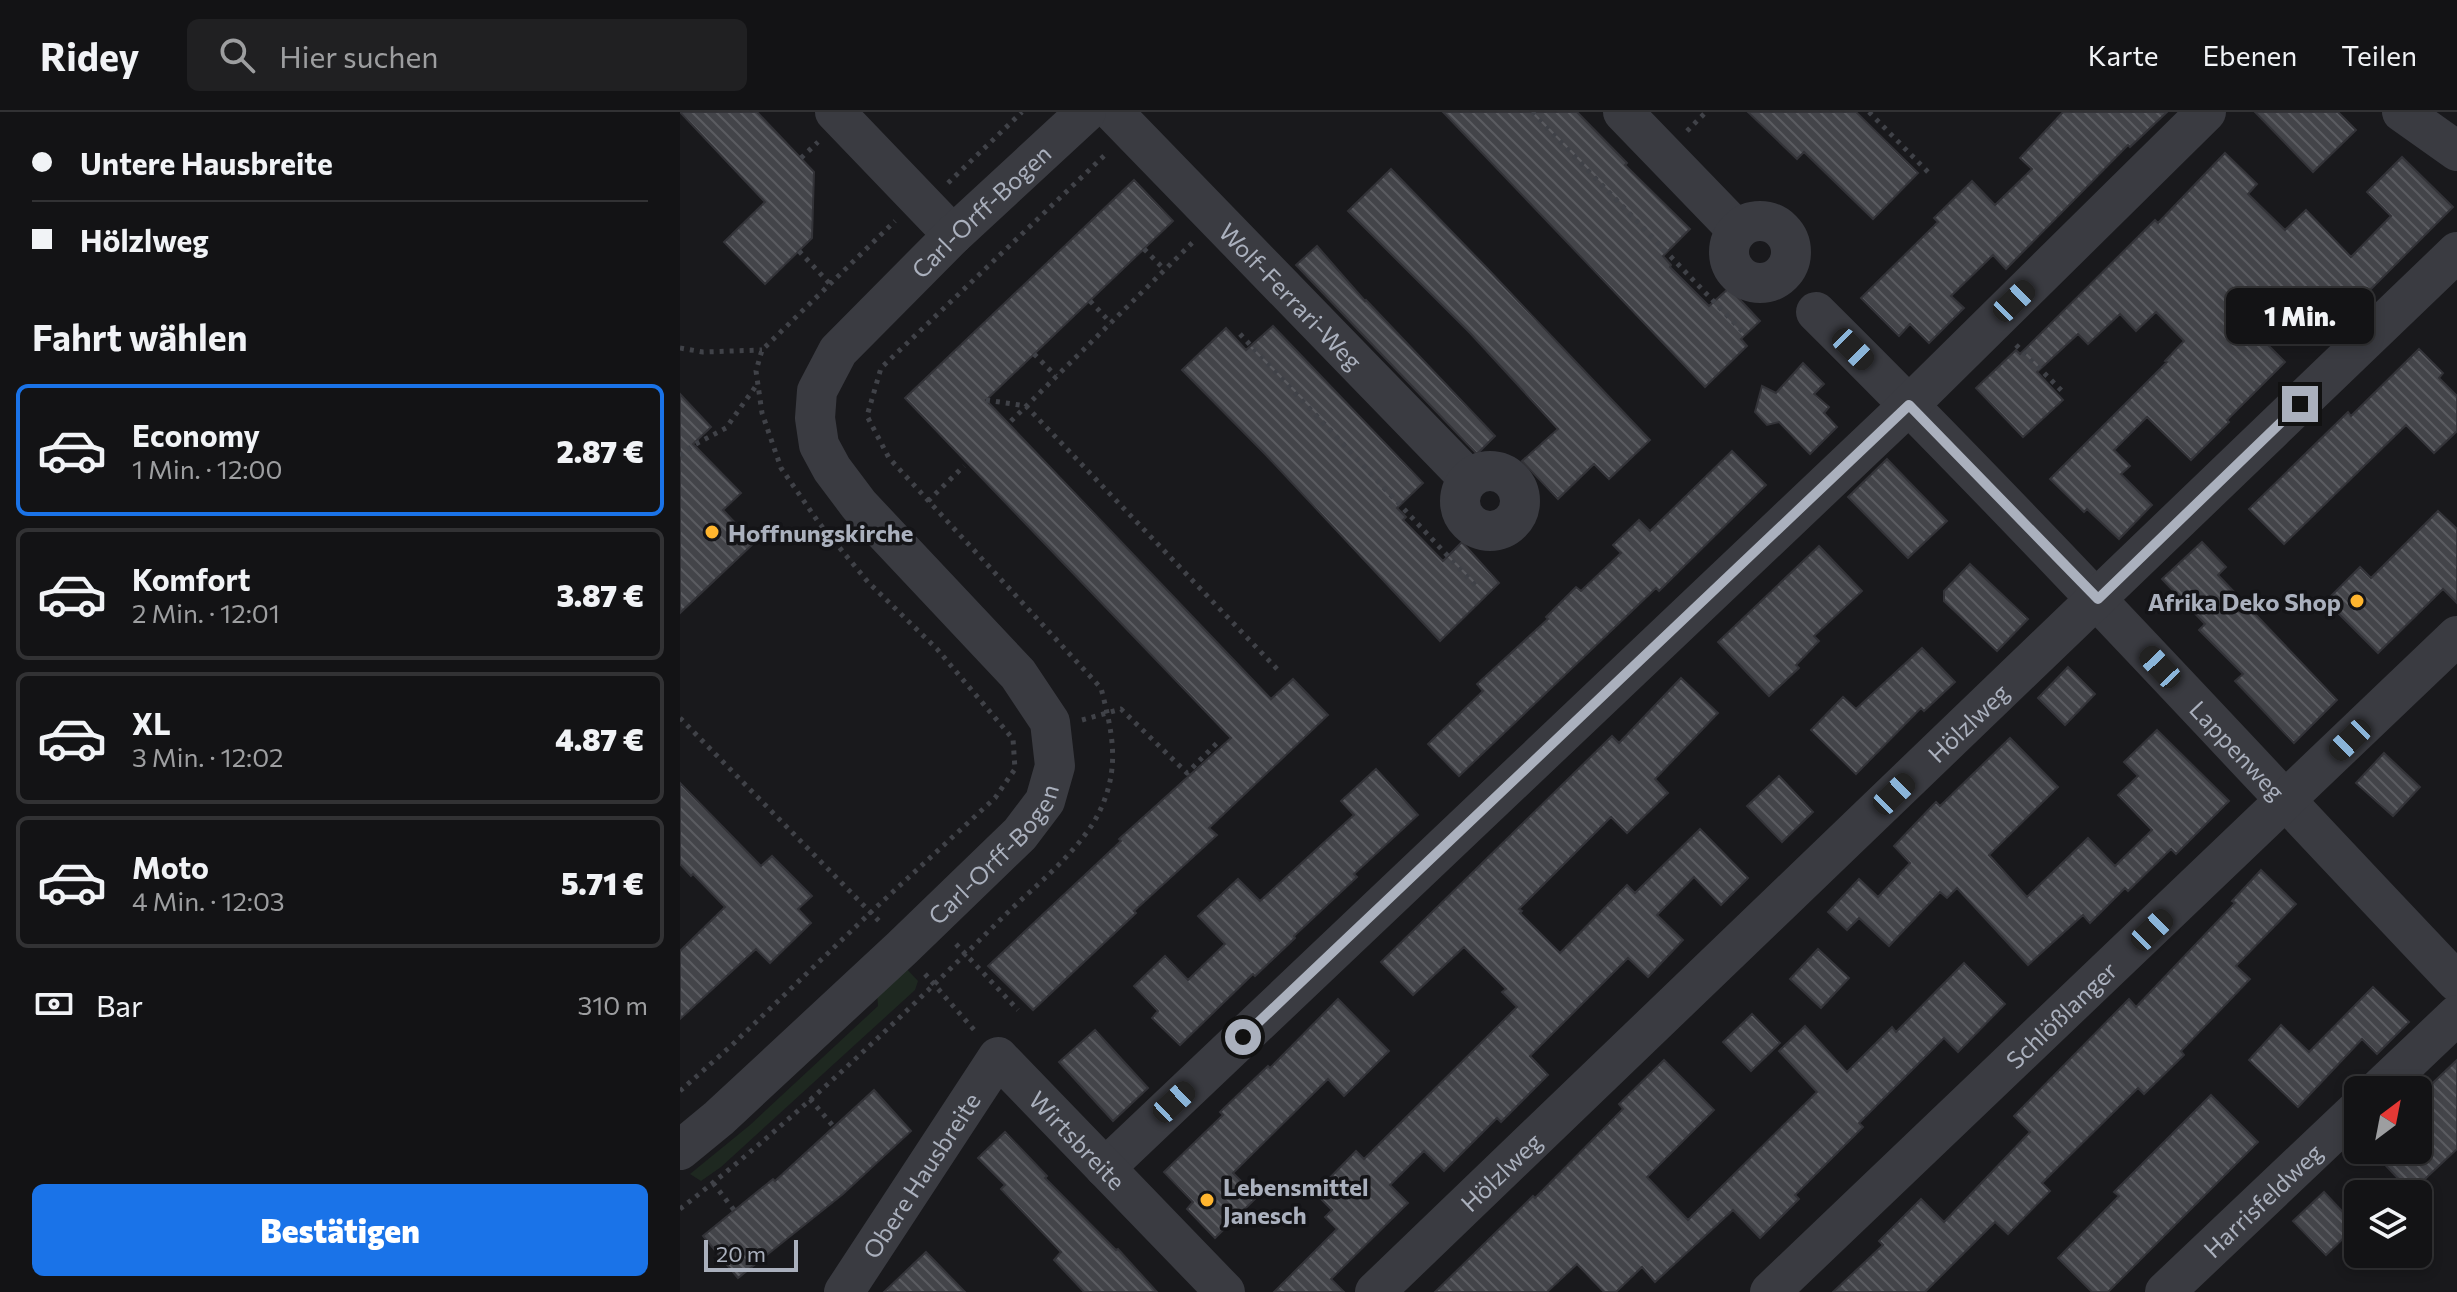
<!DOCTYPE html>
<html lang="de">
<head>
<meta charset="utf-8">
<style>
  body { margin:0; font-family:Commissioner,sans-serif; background:#202022; color:#f1f3f6; height:100vh; display:flex; flex-direction:column; font-size:30px; white-space:nowrap }
  * { box-sizing:border-box; margin:0 }
  p { font-size:26px; color:#9d9ea0 }
  .icon { flex:none; width:44px; height:44px; fill:none; stroke:currentColor; stroke-width:2; stroke-linecap:round; stroke-linejoin:round }
  .map { position:relative; flex:1; overflow:hidden }
  .sheet { display:flex; flex-direction:column; background:#131315; width:680px }
  .sheet>* { flex:none }
  .hud { display:grid; align-content:center; height:176px; padding:0 32px; background:#131315 }
  .needle { width:52px; rotate:32deg }
  .controls { position:absolute; left:1664px; top:964px; display:grid; gap:16px }
  .controls a { display:grid; place-items:center; width:88px; height:88px; border-radius:12px; background:#131315; box-shadow:0 4px 12px #0003,0 0 0 2px #323234; font-size:40px }
  .scale { position:absolute; left:24px; bottom:20px; width:94px; box-sizing:border-box; padding-left:8px; border:4px solid #aab0bd; border-top:0; font-size:22px; line-height:28px; white-space:nowrap; color:#aab0bd; -webkit-text-stroke:6px #141417; paint-order:stroke }
  .end { position:absolute; width:36px; height:36px; margin:-18px; border:10px solid #aab0bd; background:#111; box-shadow:0 0 0 4px #111 }
  .from { border-radius:50% }
  .bubble { position:absolute; height:56px; border-radius:12px; background:#131315; box-shadow:0 4px 12px #0003,0 0 0 2px #323234; font-size:26px; font-weight:800; line-height:56px; text-align:center }
  .car { position:absolute; width:24px; height:48px; margin:-24px -12px; border-radius:10px; box-shadow:0 0 6px 2px #0007; background:linear-gradient(#222 24%,#8ab4d8 0 40%,#222 0 76%,#8ab4d8 0 86%,#222 0) }
  .hud b { display:flex; align-items:center; gap:28px; height:76px; font-size:30px }
  .hud b+b { border-top:2px solid #323234 }
  .hud i { width:20px; height:20px; background:#f1f3f6 }
  ul { padding:0; list-style:none }
  li { display:flex; align-items:center; gap:24px; height:132px; margin:0 16px 12px; padding:0 16px; border:4px solid #323234; border-radius:12px }
  li div { flex:1 }
  li b { display:block; font-size:30px }
  li em { font-style:normal; font-weight:800 }
  li.selected { border-color:#1a73e8 }
  li>.icon { width:72px; height:72px; stroke-width:1.5 }
  h2 { padding:0 32px; font-size:36px; line-height:96px }
  .pay { display:flex; align-items:center; gap:20px; height:88px; padding:0 32px; font-size:30px }
  .pay p { margin-inline-start:auto }
  .primary-button { display:flex; gap:16px; margin-top:auto; padding:16px 32px }
  .primary-button a { flex:1; height:92px; border-radius:12px; background:#1a73e8; color:#fff; font-size:32px; font-weight:800; line-height:92px; text-align:center }
  header { display:flex; align-items:center; gap:48px; box-sizing:border-box; height:112px; padding:0 40px; background:#131315; border-bottom:2px solid #323234 }
  header strong { font-size:38px }
  nav { display:flex; gap:44px; margin-inline-start:auto; font-size:28px }
  .search { width:560px; height:72px; background:#202022; display:flex; align-items:center; gap:20px; box-sizing:border-box; padding:0 28px; border-radius:12px; color:#9d9ea0; font-size:30px }
  main { display:flex; flex:1; min-height:0 }
  .map>svg:first-child { display:block }
  .grass { fill:#1e2820 }
  .building { fill:url(#building-back-hatch); stroke:#333338; stroke-width:2 }
  .lines { fill:none; stroke-linecap:round; stroke-linejoin:round }
  .path { stroke:#404248; stroke-width:5; stroke-dasharray:4 6; stroke-linecap:butt }
  .minor { stroke:#3a3b41; stroke-width:40 }
  .route { stroke:#aab0bd; stroke-width:10 }
  .poi-dot { fill:#ffb52e; stroke:#141417; stroke-width:3 }
  .labels { text-anchor:middle; dominant-baseline:central; stroke-width:7; stroke-linejoin:round; paint-order:stroke }
  .street-label { font-size:24px; fill:#aab0bd; stroke:#141417 }
  .poi-label { font-size:24px; font-weight:bold; fill:#aab0bd; stroke:#141417; text-anchor:start }
</style>
</head>
<body>
<header>
<strong>Ridey</strong>
<div class="search"><svg class="icon" aria-label="search" viewBox="0 0 24 24"><circle cx="10" cy="10" r="6"/><path d="M15 15l6 6"/></svg>Hier suchen</div>
<nav><a>Karte</a><a>Ebenen</a><a>Teilen</a></nav>
</header>
<main>
<section class="sheet">
<div class="hud">
<b><i class="from"></i>Untere Hausbreite</b>
<b><i></i>Hölzlweg</b>
</div>
<h2>Fahrt wählen</h2>
<ul>
<li class="selected"><svg class="icon" aria-label="car" viewBox="0 0 24 24"><path d="M5 17H2v-5l4-1 3-4h7l3 4 3 1v5h-3M9 17h6M6 11h13"/><circle cx="7" cy="17" r="2"/><circle cx="17" cy="17" r="2"/></svg><div><b>Economy</b><p>1 Min. · 12:00</p></div><em>2.87 €</em></li>
<li><svg class="icon" aria-label="car" viewBox="0 0 24 24"><path d="M5 17H2v-5l4-1 3-4h7l3 4 3 1v5h-3M9 17h6M6 11h13"/><circle cx="7" cy="17" r="2"/><circle cx="17" cy="17" r="2"/></svg><div><b>Komfort</b><p>2 Min. · 12:01</p></div><em>3.87 €</em></li>
<li><svg class="icon" aria-label="car" viewBox="0 0 24 24"><path d="M5 17H2v-5l4-1 3-4h7l3 4 3 1v5h-3M9 17h6M6 11h13"/><circle cx="7" cy="17" r="2"/><circle cx="17" cy="17" r="2"/></svg><div><b>XL</b><p>3 Min. · 12:02</p></div><em>4.87 €</em></li>
<li><svg class="icon" aria-label="car" viewBox="0 0 24 24"><path d="M5 17H2v-5l4-1 3-4h7l3 4 3 1v5h-3M9 17h6M6 11h13"/><circle cx="7" cy="17" r="2"/><circle cx="17" cy="17" r="2"/></svg><div><b>Moto</b><p>4 Min. · 12:03</p></div><em>5.71 €</em></li>
</ul>
<div class="pay"><svg class="icon" aria-label="cash" viewBox="0 0 24 24"><path d="M3 7h18v10H3z"/><circle cx="12" cy="12" r="2"/></svg>Bar<p>310 m</p></div>
<div class="primary-button"><a>Bestätigen</a></div>
</section>
<div class="map">
<svg width="1777" height="1180" viewBox="0 0 1777 1180">
  <defs>
    <pattern id="building-back-hatch" width="6" height="6" patternUnits="userSpaceOnUse" patternTransform="scale(2)"><rect width="6" height="6" fill="#434449"/><path d="M-1 5l2 2M0 0l6 6M5-1l2 2" fill="none" stroke="#5b5c61"/></pattern>
  </defs>
  <rect width="100%" height="100%" fill="#19191c"/>
  <!-- grass -->
  <path class="grass" d="M224,854L238,869L235,878L41,1055L21,1069L10,1062L70,1013L198,894L197,879Z"/>
  <!-- building -->
  <path class="building" d="M0,0H77L134,60L132,126L85,172L44,130L85,90Z
    M763,0H897L947,51L945,53L1010,117L983,144L991,153L990,155L1029,194L1049,176L1080,209L1061,227L1067,234L1025,275Z
    M1068,0H1176L1238,61L1193,107L1124,40L1117,47Z
    M1383,0H1487L1450,35L1448,33L1326,157L1313,143L1271,184L1284,196L1249,231L1230,212L1219,224L1181,186L1258,110L1254,106L1292,69L1315,93L1352,57L1340,46Z
    M1575,0H1658L1676,18L1633,60Z
    M1545,41L1577,72L1568,82L1605,118L1626,98L1671,145L1711,104L1687,80L1722,45L1773,95L1650,218L1611,179L1570,215L1605,250L1547,308L1549,310L1511,348L1467,305L1434,338L1450,354L1441,362L1472,393L1439,427L1407,397L1404,400L1370,367L1487,250L1485,249L1504,229L1476,200L1456,219L1440,202L1408,232L1398,222L1357,260L1383,288L1343,325L1296,276L1336,238L1340,242L1475,108L1478,111Z
    M711,57L806,155L970,328L929,367L914,352L878,387L842,349L878,317L790,221L668,99Z
    M454,68L493,109L306,288L591,587L613,567L648,603L529,716L537,723L454,799L456,801L353,898L308,854L441,729L439,727L551,626L225,286Z
    M637,134L685,189L686,188L815,324L797,342L616,153Z
    M593,214L743,371L717,396L726,405L723,408L763,449L782,430L819,471L760,529L585,342L502,258L546,216L566,238Z
    M1739,237L1763,261L1759,266L1777,284V319L1754,341L1726,313L1604,432L1569,397L1668,300L1671,304Z
    M1123,251L1144,272L1134,282L1149,295L1144,301L1157,315L1130,342L1099,310L1087,313L1075,300L1082,274L1096,281Z
    M0,282L31,315L13,332L61,381L43,398L74,431L0,501Z
    M1052,339L1086,373L979,479L976,476L779,664L748,632L803,579L797,572L868,507L866,505L896,475L901,479L941,441L933,433L959,408L970,419Z
    M1207,347L1267,409L1228,446L1168,385Z
    M1758,399L1777,417V491L1763,477L1698,541L1646,489L1680,455L1691,466Z
    M1522,430L1546,455L1538,463L1657,588L1614,631L1555,569L1563,562L1519,518L1525,512L1482,467Z
    M1139,434L1182,479L1134,524L1139,529L1116,553L1119,556L1089,584L1038,530Z
    M1290,452L1348,507L1317,539L1264,489V479Z
    M1242,536L1275,570L1244,599L1241,596L1176,662L1131,618L1163,585L1176,597Z
    M1388,555L1415,582L1385,613L1358,586Z
    M1001,566L1038,601L975,667L988,681L947,721L931,705L839,797L842,799L840,801L880,841L947,773L955,781L1020,717L1068,766L1041,793L1014,765L977,803L1003,828L968,865L948,846L850,944L868,963L821,1010L817,1006L764,1059L744,1039L710,1073L728,1091L651,1167L664,1180H594L657,1117L645,1105L652,1098L635,1081L676,1039L684,1047L837,895L822,880L826,877L784,835L733,883L701,850L932,624L939,631Z
    M1477,618L1549,689L1496,742L1491,737L1448,779L1445,776L1410,811L1403,803L1348,853L1277,776L1267,786L1260,780L1209,834L1179,806L1167,818L1148,800L1179,767L1198,785L1230,751L1214,734L1256,690L1260,694L1330,626L1378,675L1309,743L1347,785L1408,726L1435,754L1472,718L1438,683L1458,664L1444,650Z
    M1704,641L1740,675L1713,704L1676,671Z
    M696,657L738,703L674,762L677,765L614,824L615,826L575,864L573,862L500,933L472,906L478,899L454,874L485,844L508,868L545,832L518,804L558,767L580,789L674,703L661,689Z
    M1099,664L1133,700L1102,730L1067,694Z
    M0,671L81,754L92,744L132,784L118,797L131,811L90,851L76,837L0,907V839L45,795L13,762L11,764L0,752Z
    M1581,758L1616,792L1556,854L1570,867L1501,939L1504,943L1464,982L1458,976L1362,1071L1370,1079L1328,1122L1315,1110L1245,1180H1153L1203,1133L1199,1129L1241,1087L1264,1110L1350,1020L1334,1004L1449,887L1456,895L1555,791L1552,789Z
    M1138,837L1169,866L1141,896L1110,867Z
    M1284,851L1325,892L1278,940L1264,926L1179,1011L1183,1015L1115,1083L1119,1087L1080,1126L1053,1098L975,1170L962,1155L936,1180H924L897,1152L867,1180H755L853,1084L855,1086L943,997L939,992L984,948L1034,998L967,1065L1008,1108L1137,980L1099,939L1125,914L1167,960L1212,915L1216,920Z
    M1693,875L1729,910L1697,942L1682,927L1618,995L1569,948L1601,913L1629,940Z
    M658,887L709,939L664,984L648,967L553,1061L577,1085L535,1126L507,1097L513,1090L484,1060L543,1003L540,1000L588,954L590,956Z
    M1072,902L1100,931L1071,959L1043,930Z
    M415,918L468,976L433,1009L379,950Z
    M1777,948V1037L1731,1080L1691,1038H1738V985Z
    M194,978L231,1019L163,1082L58,1166L23,1124L93,1067L95,1069Z
    M1531,983L1578,1030L1428,1180H1412L1378,1146L1439,1084L1434,1080Z
    M325,1020L367,1064L365,1066L436,1138L438,1137L477,1180H404L374,1148L381,1140L321,1077L325,1073L298,1046Z
    M1644,1080L1676,1114L1646,1143L1613,1109Z
    M246,1140L285,1180H204Z"/>
  <g class="lines">
    <!-- path -->
    <path class="path" d="M852,0L1064,221
      M1189,0L1249,61
      M1007,19L1026,0
      M121,46L138,30
      M268,71L342,0
      M464,137L485,158
      M119,139L150,172
      M1100,165L1113,178
      M410,189L431,211
      M560,222L796,474
      M1336,233L1383,280
      M0,236L23,240L82,238
      M354,242L376,264
      M306,288L346,294L598,558
      M331,309L513,130
      M0,344L12,334L46,316L78,271
      M248,389L284,354
      M0,606L199,809
      M402,608L441,597L507,661L537,631
      M276,832L338,898
      M245,862L296,920
      M0,979L52,933L191,800L315,686L335,657L333,627L257,537L188,470L139,411L101,356L82,301L76,259L82,238L215,109
      M130,987L154,1015
      M33,1071L54,1098
      M0,1097C115,1007 221,906 325,803C357,772 405,735 422,694C440,652 432,619 421,576L209,346L187,304L201,256L426,42"/>
    <!-- minor -->
    <g class="minor">
      <path d="M155,0L273,123"/>
      <path id="s1" d="M433,0L789,367"/>
      <path d="M943,0L1057,118"/>
      <path d="M1722,0L1777,39"/>
      <circle cx="1080" cy="140" r="31"/>
      <path id="s2" d="M1136,200C1356,418 1564,646 1777,870"/>
      <circle cx="810" cy="389" r="30"/>
      <path d="M1698,978L1777,903"/>
      <path id="s3" d="M0,1038L39,1006L222,836L340,722L365,689L375,654L370,610L338,562L179,393L152,357L139,333L135,306L137,279L158,239L273,123L406,0"/>
      <path d="M425,1056L1229,293L1526,0"/>
      <path id="s4" d="M164,1180L318,945L545,1180"/>
      <path id="s5" d="M695,1180L1777,140"/>
      <path id="s6" d="M1090,1180L1777,524"/>
      <path id="s7" d="M1485,1180L1678,997"/>
    </g>
  </g>
  <g class="lines">
    <!-- route -->
    <path class="route" d="M563,925L1229,293L1418,487L1620,292"/>
  </g>
  <!-- markers -->
  <g class="poi-dot">
    <circle cx="32" cy="420" r="8"/>
    <circle cx="1677" cy="489" r="8"/>
    <circle cx="527" cy="1088" r="8"/>
  </g>
  <g class="labels">
    <!-- street labels -->
    <g class="street-label">
      <text stroke="none"><textPath href="#s3" startOffset="1248">Carl-Orff-Bogen</textPath></text>
      <text stroke="none"><textPath href="#s1" startOffset="256">Wolf-Ferrari-Weg</textPath></text>
      <text stroke="none"><textPath href="#s5" startOffset="822">Hölzlweg</textPath></text>
      <text stroke="none"><textPath href="#s2" startOffset="608">Lappenweg</textPath></text>
      <text stroke="none"><textPath href="#s3" startOffset="432">Carl-Orff-Bogen</textPath></text>
      <text stroke="none"><textPath href="#s6" startOffset="402">Schlößlanger</textPath></text>
      <text stroke="none"><textPath href="#s4" startOffset="396">Wirtsbreite</textPath></text>
      <text stroke="none"><textPath href="#s5" startOffset="174">Hölzlweg</textPath></text>
      <text stroke="none"><textPath href="#s4" startOffset="140">Obere Hausbreite</textPath></text>
      <text stroke="none"><textPath href="#s7" startOffset="134">Harrisfeldweg</textPath></text>
    </g>
    <!-- poi labels -->
    <g class="poi-label">
      <text x="48" y="420">Hoffnungskirche</text>
      <text x="1661" y="489" text-anchor="end">Afrika Deko Shop</text>
      <text x="543" y="1074">Lebensmittel<tspan x="543" dy="28">Janesch</tspan></text>
    </g>
  </g>
</svg>
<div class="controls">
<a><svg class="needle" viewBox="-14 -14 28 28"><path d="M0-13l5 13h-10z" fill="#e53935"/><path d="M0 13l5-13h-10z" fill="#9d9ea0"/></svg></a>
<a><svg class="icon" aria-label="layers" viewBox="0 0 24 24"><path d="M12 4l9 5-9 5-9-5zM3 14l9 5 9-5"/></svg></a>
</div>
<div class="scale">20 m</div>
<i class="end from" style="left:563px;top:925px"></i>
<i class="end" style="left:1620px;top:292px"></i>
<div class="bubble" style="left:1546px;top:176px;width:148px">1 Min.</div>
<i class="car" style="left:1334px;top:189px;rotate:46deg"></i>
<i class="car" style="left:1173px;top:237px;rotate:135deg"></i>
<i class="car" style="left:1480px;top:555px;rotate:317deg"></i>
<i class="car" style="left:1670px;top:628px;rotate:226deg"></i>
<i class="car" style="left:1214px;top:682px;rotate:46deg"></i>
<i class="car" style="left:1472px;top:818px;rotate:46deg"></i>
<i class="car" style="left:494px;top:990px;rotate:47deg"></i>
</div>
</main>
</body>
</html>
